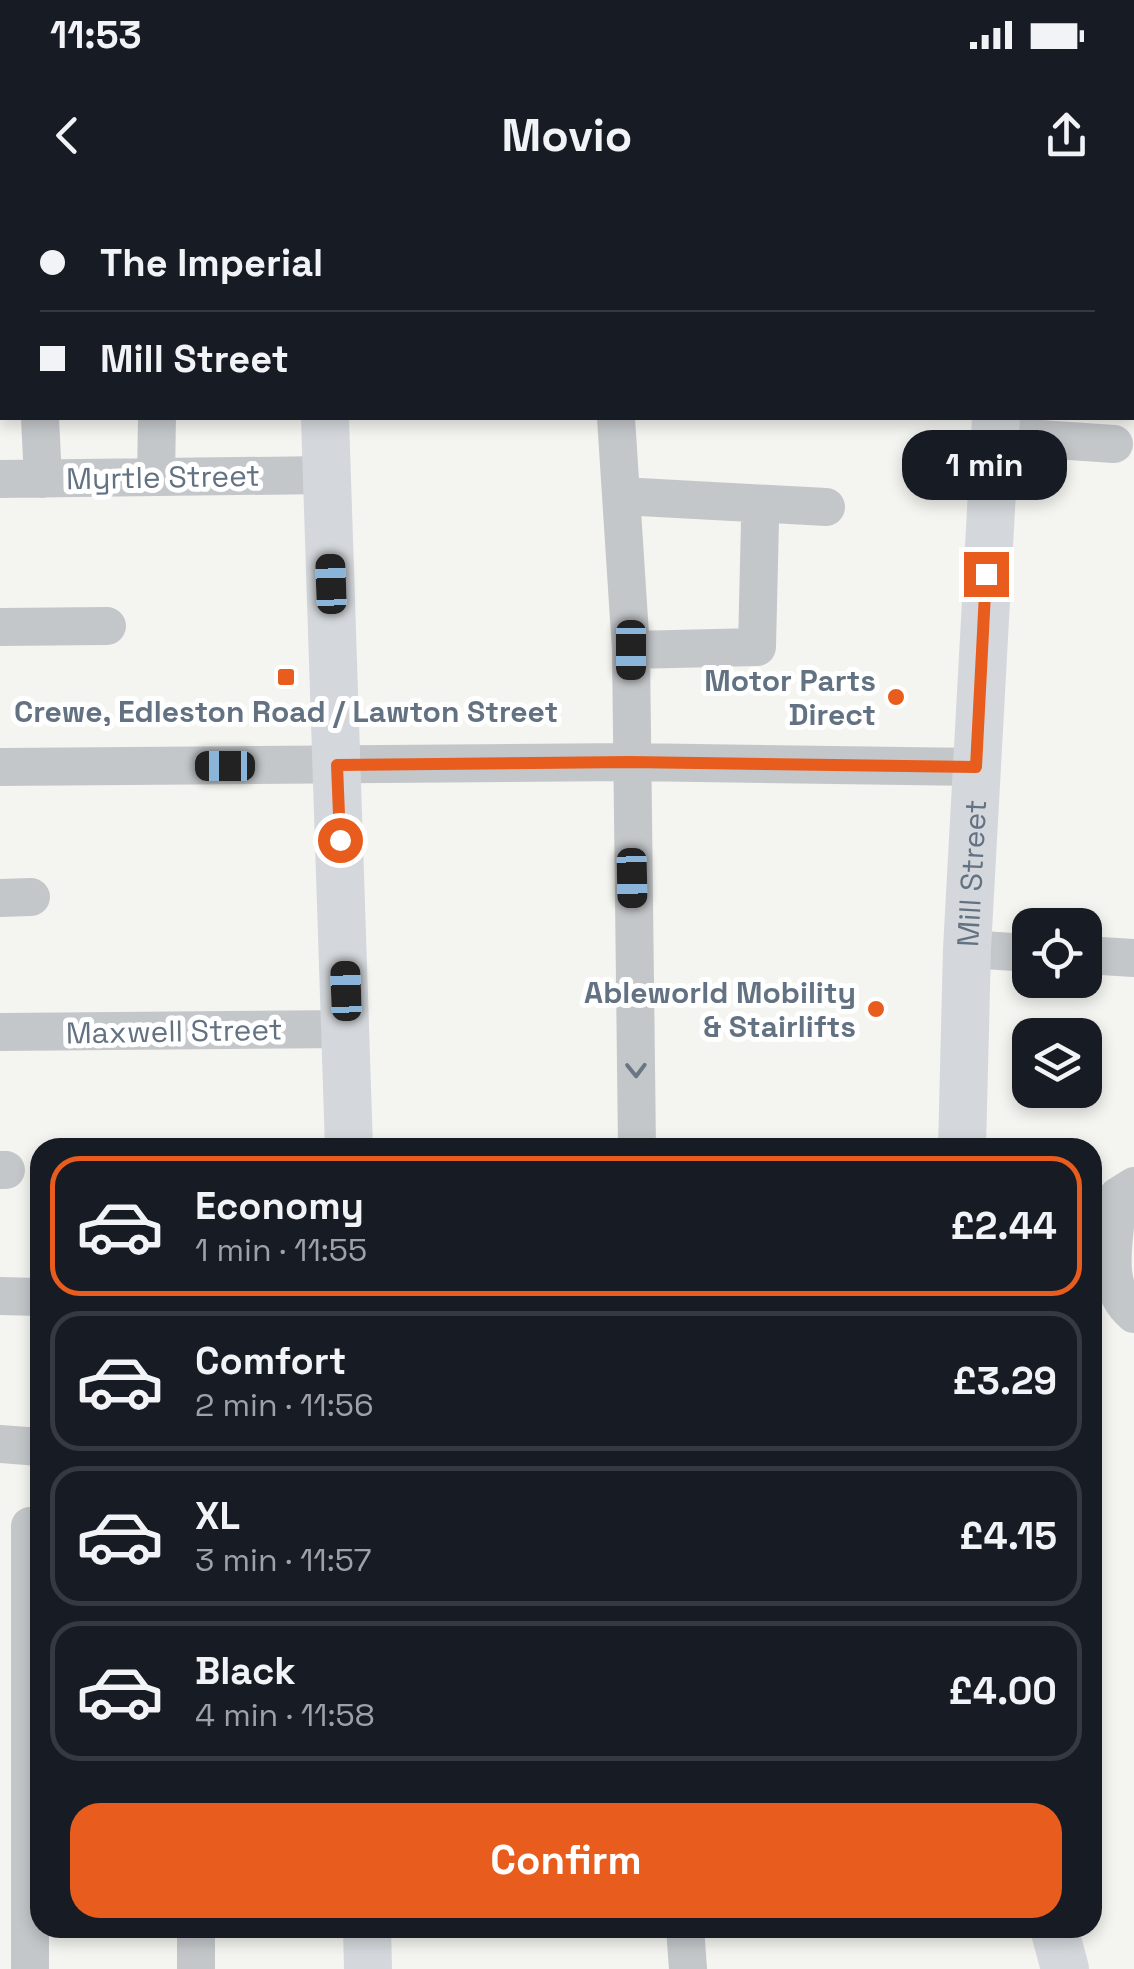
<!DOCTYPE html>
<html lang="en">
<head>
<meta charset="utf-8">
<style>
  body { margin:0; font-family:"Space Grotesk",sans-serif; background:#20242c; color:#f1f3f6; height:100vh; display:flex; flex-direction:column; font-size:38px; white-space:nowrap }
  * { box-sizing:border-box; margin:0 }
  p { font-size:32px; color:#9ea1a6 }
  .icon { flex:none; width:55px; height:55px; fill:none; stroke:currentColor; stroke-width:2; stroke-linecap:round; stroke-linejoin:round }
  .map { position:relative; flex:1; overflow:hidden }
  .details { position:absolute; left:30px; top:938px; width:1072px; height:800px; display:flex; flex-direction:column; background:#171b24; border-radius:30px; box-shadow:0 5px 15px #0003 }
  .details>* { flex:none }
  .top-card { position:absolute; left:0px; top:0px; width:1135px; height:220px; box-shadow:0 5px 15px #0003; display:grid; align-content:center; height:220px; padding:0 40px; background:#171b24 }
  .buttons { position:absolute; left:1012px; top:708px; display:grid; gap:20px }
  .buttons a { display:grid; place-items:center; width:90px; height:90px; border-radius:20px; background:#171b24; box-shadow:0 5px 15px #0003; font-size:50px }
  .end { position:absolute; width:45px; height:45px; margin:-22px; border:12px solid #e85d1d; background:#fff; box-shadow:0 0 0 5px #fff }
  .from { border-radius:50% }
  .bubble { position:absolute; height:70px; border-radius:30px; background:#171b24; box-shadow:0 5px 15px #0003; font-size:32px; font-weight:800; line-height:70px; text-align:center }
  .car { position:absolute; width:30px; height:60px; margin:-30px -15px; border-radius:12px; box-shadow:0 0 8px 2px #0007; background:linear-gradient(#222 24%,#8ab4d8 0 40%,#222 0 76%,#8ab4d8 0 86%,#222 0) }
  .top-card b { display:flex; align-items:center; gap:35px; height:95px; font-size:38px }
  .top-card b+b { border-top:2px solid #363941 }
  .top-card i { width:25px; height:25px; background:#f1f3f6 }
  ul { padding:18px 0 0; list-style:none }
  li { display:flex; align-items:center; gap:30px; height:140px; margin:0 20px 15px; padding:0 20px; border:5px solid #363941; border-radius:30px }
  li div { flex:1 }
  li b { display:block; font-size:38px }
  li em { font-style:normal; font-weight:800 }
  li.current { border-color:#e85d1d }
  li>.icon { width:90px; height:90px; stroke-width:1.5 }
  .primary-button { display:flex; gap:20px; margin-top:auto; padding:20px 40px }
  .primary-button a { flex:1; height:115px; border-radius:30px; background:#e85d1d; color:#fff; font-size:40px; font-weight:800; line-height:115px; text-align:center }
  .status { display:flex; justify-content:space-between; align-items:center; height:70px; padding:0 50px; background:#171b24; direction:ltr }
  .status svg { height:28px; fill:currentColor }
  header { display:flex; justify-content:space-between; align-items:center; height:130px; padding:0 40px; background:#171b24; font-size:45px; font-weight:800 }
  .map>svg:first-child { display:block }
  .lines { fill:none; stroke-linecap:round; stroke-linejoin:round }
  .stream { stroke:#bdc7cc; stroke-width:10 }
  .minor { stroke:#c4c7ca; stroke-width:38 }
  .major { stroke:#d4d8dc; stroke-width:48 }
  .oneway { stroke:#687686 }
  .route { stroke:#e85d1d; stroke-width:12 }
  .poi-dot { fill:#e85d1d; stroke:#fff; stroke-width:4 }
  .labels { text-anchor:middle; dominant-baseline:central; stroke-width:10; stroke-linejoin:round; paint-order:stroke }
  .street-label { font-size:30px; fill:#637282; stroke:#fff }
  .poi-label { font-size:30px; font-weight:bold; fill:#637282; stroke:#fff; text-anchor:end }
</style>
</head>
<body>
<div class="status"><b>11:53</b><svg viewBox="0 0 49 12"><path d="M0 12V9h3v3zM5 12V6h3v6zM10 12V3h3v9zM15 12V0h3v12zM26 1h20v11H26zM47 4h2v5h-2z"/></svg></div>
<header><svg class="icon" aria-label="back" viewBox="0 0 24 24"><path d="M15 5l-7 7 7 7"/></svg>Movio<svg class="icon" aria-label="share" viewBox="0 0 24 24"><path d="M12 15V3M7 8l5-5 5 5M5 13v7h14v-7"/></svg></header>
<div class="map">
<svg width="1134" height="1769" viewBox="0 0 1134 1769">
  <rect width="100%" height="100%" fill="#f4f5f0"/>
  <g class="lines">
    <!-- stream -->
    <path class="stream" d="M815,0L821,2"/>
    <!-- minor -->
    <path class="minor" d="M0,16H2
      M0,162H2
      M40,218L43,279
      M616,218L631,450L637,948
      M995,236L1114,244
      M156,277L157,218
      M0,279L327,275
      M621,296L826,307
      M0,427L107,426
      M631,450L757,447L760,321
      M0,567L630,562L976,567
      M0,698L31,697
      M967,749L1030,753
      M1085,755L1134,758
      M0,832L348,829
      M0,970H6
      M1134,986L1118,996C1116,1036 1100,1086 1134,1114
      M0,1096L40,1097
      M0,1244L40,1247
      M30,1326V1769
      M685,1728L688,1769
      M196,1769V1728"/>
    <!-- major -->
    <g class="major">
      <path d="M1006,0V2"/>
      <path d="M322,2V0"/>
      <path d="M325,218L349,948"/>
      <path id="s1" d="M962,948L967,749L996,218"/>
      <path d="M367,1728L368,1769"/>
      <path d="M1054,1728L1065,1769"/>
    </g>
  </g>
  <!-- one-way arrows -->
  <defs><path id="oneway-chevron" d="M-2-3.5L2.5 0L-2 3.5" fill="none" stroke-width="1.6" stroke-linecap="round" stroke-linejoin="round" transform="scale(2.5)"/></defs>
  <use class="oneway" href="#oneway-chevron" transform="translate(636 870) rotate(89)"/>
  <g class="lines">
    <!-- route -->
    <path class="route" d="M340,640L337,565L630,562L976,567L986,374"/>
  </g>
  <!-- markers -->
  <g class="poi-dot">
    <rect x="276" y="467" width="20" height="20" rx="5"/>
    <circle cx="896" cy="497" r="10"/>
    <circle cx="876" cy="809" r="10"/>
  </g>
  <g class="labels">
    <!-- street labels -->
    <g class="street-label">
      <text transform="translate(163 277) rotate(-1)">Myrtle Street</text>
      <text stroke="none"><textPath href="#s1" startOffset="275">Mill Street</textPath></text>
      <text transform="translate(174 831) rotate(-1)">Maxwell Street</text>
    </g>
    <!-- poi labels -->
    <g class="poi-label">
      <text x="876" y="480">Motor Parts<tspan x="876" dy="34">Direct</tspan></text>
      <text x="286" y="511" text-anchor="middle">Crewe, Edleston Road / Lawton Street</text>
      <text x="856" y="792">Ableworld Mobility<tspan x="856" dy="34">&amp; Stairlifts</tspan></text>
    </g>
  </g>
</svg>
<div class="buttons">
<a><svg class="icon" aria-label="locate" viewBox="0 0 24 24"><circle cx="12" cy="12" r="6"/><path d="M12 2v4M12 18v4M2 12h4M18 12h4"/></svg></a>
<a><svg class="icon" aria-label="layers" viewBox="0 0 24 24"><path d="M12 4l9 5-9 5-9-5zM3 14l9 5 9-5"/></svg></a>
</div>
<i class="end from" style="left:340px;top:640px"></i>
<i class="end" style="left:986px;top:374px"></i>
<div class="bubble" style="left:902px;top:230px;width:165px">1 min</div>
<i class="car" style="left:331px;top:384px;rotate:358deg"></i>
<i class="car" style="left:631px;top:450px;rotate:180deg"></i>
<i class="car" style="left:225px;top:566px;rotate:270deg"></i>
<i class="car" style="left:632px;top:678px;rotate:179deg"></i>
<i class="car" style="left:346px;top:791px;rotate:358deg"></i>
<div class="top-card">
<b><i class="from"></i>The Imperial</b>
<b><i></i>Mill Street</b>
</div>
<section class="details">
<ul>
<li class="current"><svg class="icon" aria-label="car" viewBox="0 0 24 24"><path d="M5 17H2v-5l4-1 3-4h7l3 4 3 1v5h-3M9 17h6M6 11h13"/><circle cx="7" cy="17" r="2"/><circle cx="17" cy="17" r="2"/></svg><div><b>Economy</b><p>1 min · 11:55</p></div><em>£2.44</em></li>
<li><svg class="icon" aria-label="car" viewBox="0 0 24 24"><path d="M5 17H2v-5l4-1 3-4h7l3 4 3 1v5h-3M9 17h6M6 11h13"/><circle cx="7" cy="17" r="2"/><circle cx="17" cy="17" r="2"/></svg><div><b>Comfort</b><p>2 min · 11:56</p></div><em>£3.29</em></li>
<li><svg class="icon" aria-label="car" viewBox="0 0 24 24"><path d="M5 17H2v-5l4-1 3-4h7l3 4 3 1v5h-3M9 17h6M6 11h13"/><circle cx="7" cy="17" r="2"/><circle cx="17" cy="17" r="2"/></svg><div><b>XL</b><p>3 min · 11:57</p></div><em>£4.15</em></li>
<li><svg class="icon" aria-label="car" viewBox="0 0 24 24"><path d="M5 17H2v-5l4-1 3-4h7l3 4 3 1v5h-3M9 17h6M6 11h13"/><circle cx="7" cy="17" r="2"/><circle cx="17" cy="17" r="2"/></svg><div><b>Black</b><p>4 min · 11:58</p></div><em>£4.00</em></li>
</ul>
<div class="primary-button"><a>Confirm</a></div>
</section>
</div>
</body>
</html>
